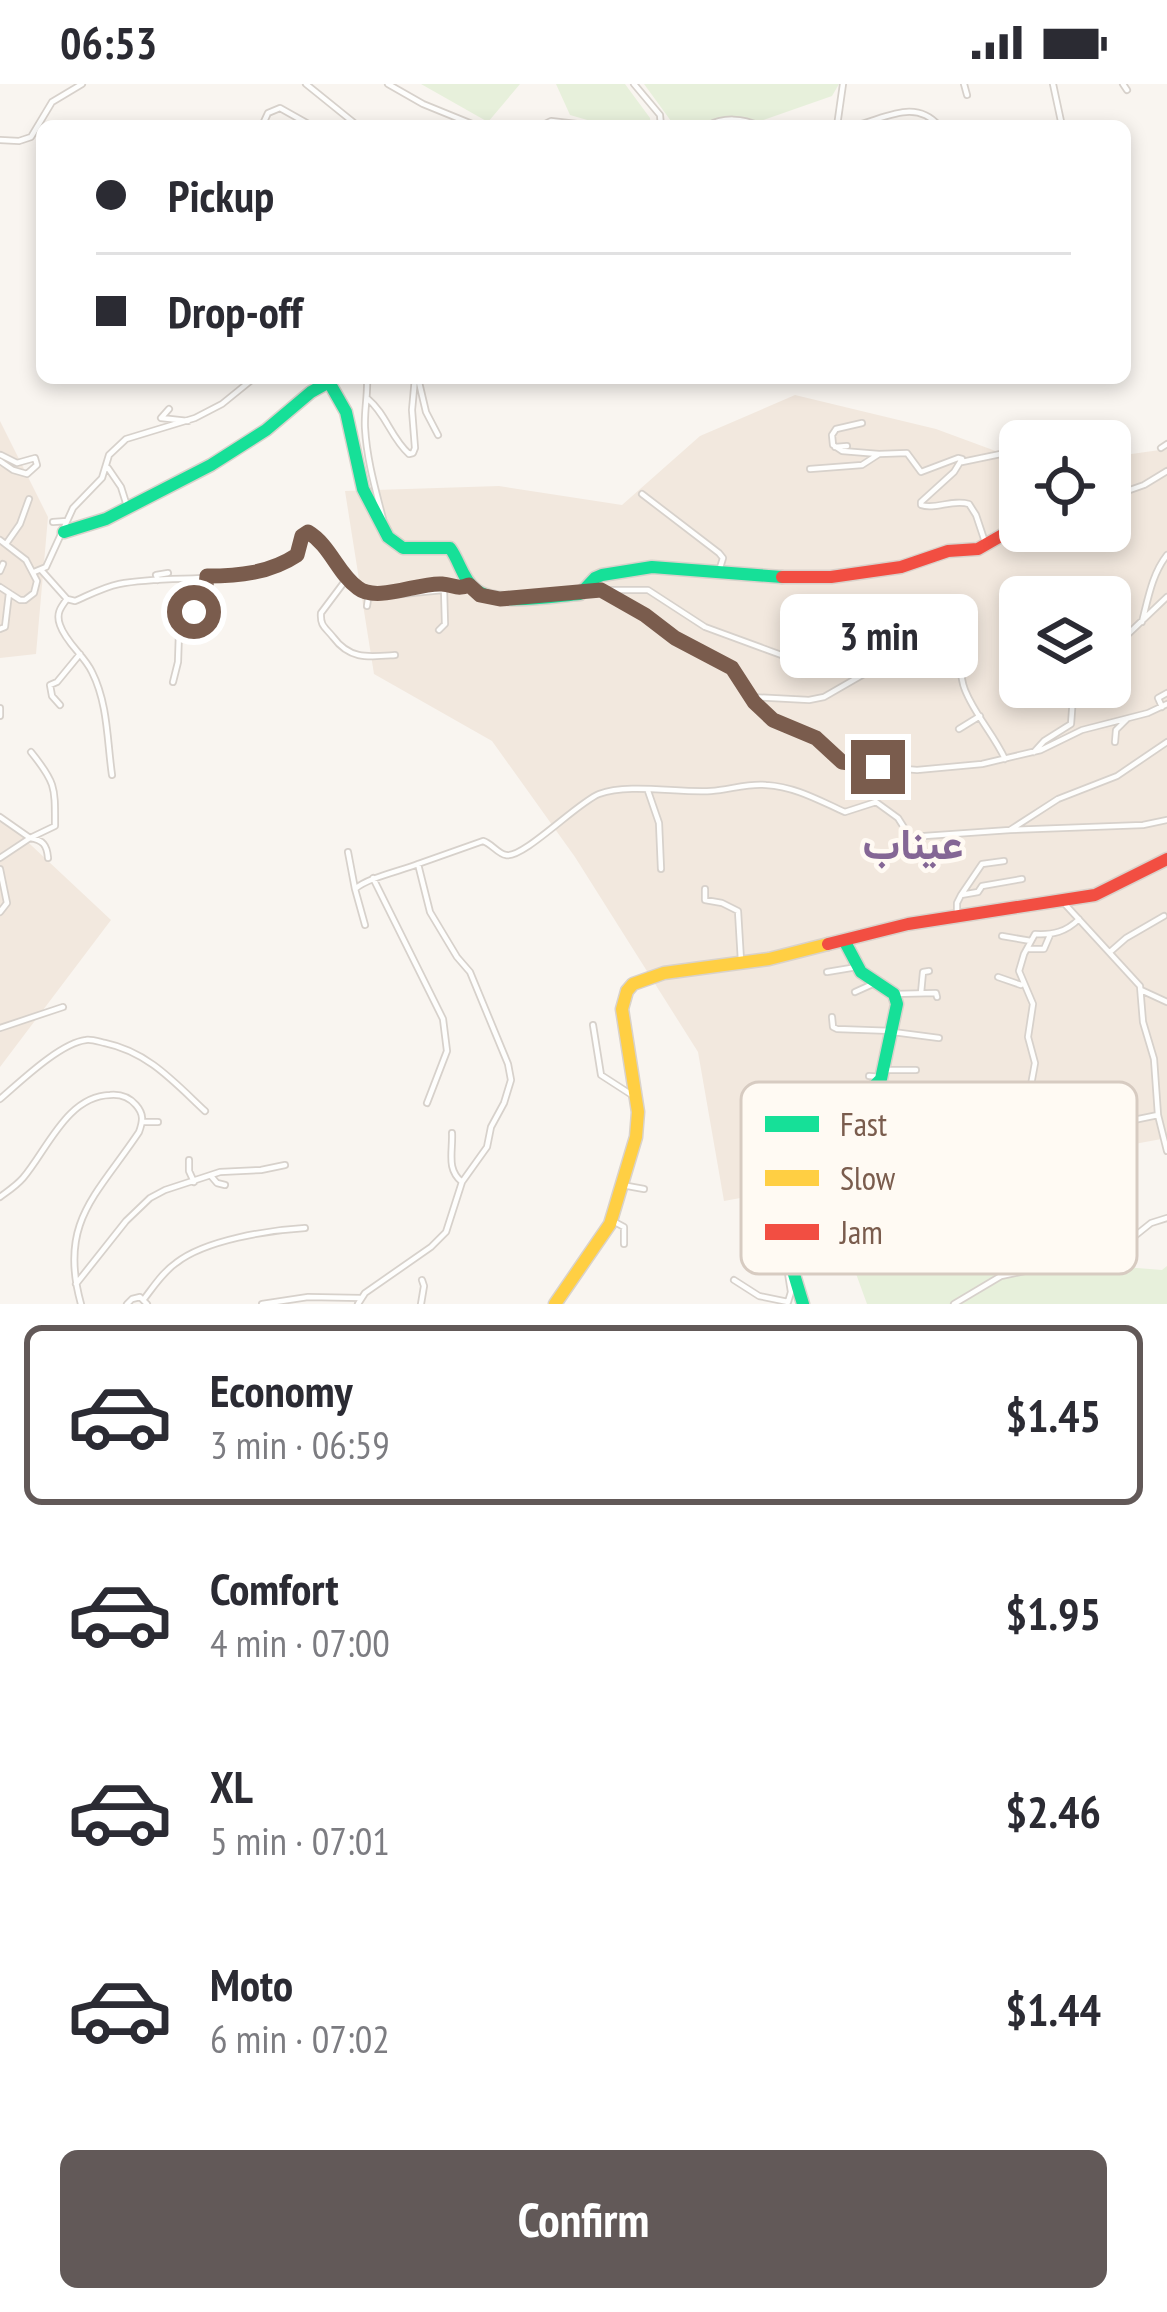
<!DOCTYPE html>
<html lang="en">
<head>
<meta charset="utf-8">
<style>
  body { margin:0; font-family:"PT Sans Narrow",Vazirmatn,sans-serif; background:#f7f7f7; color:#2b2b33; height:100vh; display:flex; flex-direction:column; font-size:45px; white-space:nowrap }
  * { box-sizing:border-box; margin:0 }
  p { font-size:39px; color:#7c7c81 }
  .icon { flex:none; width:66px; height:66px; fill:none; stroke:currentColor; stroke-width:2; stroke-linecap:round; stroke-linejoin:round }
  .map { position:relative; height:1220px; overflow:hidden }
  .details { display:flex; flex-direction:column; background:#fff; flex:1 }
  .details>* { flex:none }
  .top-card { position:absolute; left:36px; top:36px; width:1095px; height:264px; border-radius:18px; box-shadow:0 6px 18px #0003; display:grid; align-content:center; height:264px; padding:0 60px; background:#fff }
  .buttons { position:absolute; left:999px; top:336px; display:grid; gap:24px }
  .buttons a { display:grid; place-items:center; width:132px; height:132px; border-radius:18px; background:#fff; box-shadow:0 6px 18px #0003; font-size:60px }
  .end { position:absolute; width:54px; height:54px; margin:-27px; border:15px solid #7a5c4d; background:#fff; box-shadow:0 0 0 6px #fff }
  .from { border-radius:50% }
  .bubble { position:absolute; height:84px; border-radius:18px; background:#fff; box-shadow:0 6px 18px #0003; font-size:39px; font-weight:600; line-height:84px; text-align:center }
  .top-card b { display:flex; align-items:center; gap:42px; height:114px; font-size:45px }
  .top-card b+b { border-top:3px solid #e1e1e2 }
  .top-card i { width:30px; height:30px; background:#2b2b33 }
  ul { padding:21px 0 0; list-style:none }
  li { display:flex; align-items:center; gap:36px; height:180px; margin:0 24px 18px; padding:0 36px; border:6px solid transparent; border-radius:18px }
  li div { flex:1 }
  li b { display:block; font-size:45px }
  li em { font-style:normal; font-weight:600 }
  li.on { border-color:#625958 }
  li>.icon { width:108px; height:108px; stroke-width:1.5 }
  .cta { display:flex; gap:24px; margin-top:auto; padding:24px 60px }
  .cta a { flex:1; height:138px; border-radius:18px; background:#625958; color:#fff; font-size:48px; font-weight:600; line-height:138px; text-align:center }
  .status { display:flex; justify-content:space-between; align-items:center; height:84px; padding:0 60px; background:#fff; direction:ltr }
  .status svg { height:33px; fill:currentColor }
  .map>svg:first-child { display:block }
  .residential { fill:#f2e8de; fill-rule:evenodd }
  .green { fill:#e7f0db }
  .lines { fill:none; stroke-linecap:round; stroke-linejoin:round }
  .street-casing { stroke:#d7d1cb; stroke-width:8 }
  .fast-casing { stroke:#d9d2cb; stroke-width:15 }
  .slow-casing { stroke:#d9d2cb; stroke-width:15 }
  .jam-casing { stroke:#d9d2cb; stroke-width:15 }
  .street { stroke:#fefefd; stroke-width:4.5 }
  .fast { stroke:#16e098; stroke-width:12 }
  .slow { stroke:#ffcf43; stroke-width:12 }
  .jam { stroke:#f24e42; stroke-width:12 }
  .route { stroke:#7a5c4d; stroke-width:15 }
  .labels { text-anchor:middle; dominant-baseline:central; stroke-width:9; stroke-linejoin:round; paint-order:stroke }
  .quarter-label { font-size:42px; font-weight:bold; fill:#846695; stroke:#fffaf3 }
  .key { fill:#fffaf3; stroke:#d7cbc1; stroke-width:3 }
  .key-label { font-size:33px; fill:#7a5c4d }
</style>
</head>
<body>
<div class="status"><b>06:53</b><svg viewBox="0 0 49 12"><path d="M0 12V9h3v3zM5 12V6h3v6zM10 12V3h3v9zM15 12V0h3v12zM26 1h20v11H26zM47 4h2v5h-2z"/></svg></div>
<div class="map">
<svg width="1167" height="1220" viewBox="0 0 1167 1220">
  <rect width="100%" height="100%" fill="#f9f5f0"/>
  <!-- residential -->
  <path class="residential" d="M795,311L936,345L1020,376V447H1110V373L1167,365V1054L934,1097L861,1092L724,1117L698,968L575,773L492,657L374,590L345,407L499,402L622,421L700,352ZM1020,513H1110V603H1020Z
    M0,337L48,433L36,570L0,574Z
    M0,732L111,836L0,983Z"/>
  <!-- green -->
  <path class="green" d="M421,0H520L488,38Z
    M556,0H625L650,34L651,42H608L570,31Z
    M644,0H839L832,12L758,38L671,37Z
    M961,1099L960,1135L996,1140L1009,1107L1078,1104L1112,1182L1162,1186L1167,1182V1220H867L842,1151L904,1112Z"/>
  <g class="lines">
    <!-- street casing -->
    <g class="street-casing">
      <path id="street" d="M306,0L358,42
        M388,0L423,20L477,42
        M634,0L660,31L661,42
        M964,0L967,11
        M1053,0L1062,42
        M1123,0L1127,6
        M262,42L268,29L280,24L312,42
        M541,42L551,37L594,42
        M707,42C723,33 743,34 759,42
        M837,42L843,0
        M854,42C885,35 915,14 939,42
        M0,56L19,57L31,53L52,18L82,0
        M367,294C368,311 364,327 365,344C367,379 377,410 385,443
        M418,294L426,328L438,351
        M884,294H903
        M368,315C386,330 391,354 409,370L413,369L415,364L412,326L415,294
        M169,325L161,334L188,337
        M862,339L836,345L832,351L833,361L842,367L879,370
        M1044,357L1047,356
        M835,363L847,362
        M1161,364L1167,360
        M0,377L13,386L27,390L37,381L35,374L17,379L1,371
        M962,378L1020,366
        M108,384L121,403L127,422
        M810,385L862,381L879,370L907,369L921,388L958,374L962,375L954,388L921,418V421C935,426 952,415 969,420L976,431L986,461
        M642,410L719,469L723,474L719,487
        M1110,413L1144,401L1167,387
        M53,438L67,437
        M0,456L26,476L37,497L34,509L25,516H20L0,503
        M6,460L20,440L29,415
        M0,487L3,480
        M42,487L67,515L75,517C89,511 104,503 119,500C176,489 248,504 297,471L302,452L308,448L313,450C325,463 349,502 364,508C383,514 413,504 432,501C446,499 456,506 469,501
        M34,488L46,483L73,424L102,394L109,371L126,355L195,334L222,320L254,294
        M348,493L321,529C320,542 325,543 333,553C350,576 368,573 395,571
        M158,496L156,491L168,489
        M605,506H648L705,543L795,576L820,577L844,573L921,550L953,549C963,565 957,587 965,606C975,631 994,651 1005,675
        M586,508L600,506L645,531L675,554L727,580L736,588L750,613L766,630L779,639L820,657L836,676L848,680L917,686L982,680L1041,666L1082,646L1148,629L1167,620
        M67,515C60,524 56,530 60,541C66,559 84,571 92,588C108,620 107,656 112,691
        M367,522L368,515L372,513L443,506
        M1142,538C1148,515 1152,490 1167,471
        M0,545L5,543L9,509
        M439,546L445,540L444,505
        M1110,583L1118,573L1126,552L1167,513
        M173,598L178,578L179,548L205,511L207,492
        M750,613L809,616L824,613L916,560L944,551
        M60,621L52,612L50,601L57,598L80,570
        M1162,623L1158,614L1167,609
        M0,624V632
        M959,645L980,632
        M1115,658L1116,646L1127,635
        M1167,658L1117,692L1058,715L1010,746L1143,741L1167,736
        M1034,668L1044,657L1071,640L1073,613L1087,603
        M648,707L659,739L661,785
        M0,733L30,754L55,742C55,703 56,699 31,668
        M348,768L355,805
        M0,774L30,754C43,756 47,761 48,774
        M418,780L483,757C491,759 498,770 506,771C523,775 578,718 599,710C629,699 677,709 711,707C729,706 748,699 766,701C796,703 818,716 845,728L876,718L898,734L910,753L1010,746
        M0,785L7,819L0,828
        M373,794L443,935L447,967L427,1019
        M705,805V816L722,819L738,827L741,877
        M961,811L982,780L1004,777
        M1063,818L1140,902L1143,938L1154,975L1158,1031L1167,1067
        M957,832V819L961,811L978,808L982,802L1022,795
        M1002,852L1031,857
        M1029,865H1044L1050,851
        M1110,868L1126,854L1164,832
        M827,888L857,883
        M998,893L1021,901
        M1141,906L1167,918
        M855,908L875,899
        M921,909L923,888L929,887
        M894,910L936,909L937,913
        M832,933L833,943L837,945L893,947
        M593,941L601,991L635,1013
        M0,944L63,923
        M893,948L939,954
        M884,986H916
        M869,992L882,993
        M0,1015C20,998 60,959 86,956C91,955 100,958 105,959C148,968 174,998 205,1027
        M760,1015L803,1004L818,1014L862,1015
        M849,1025L892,1031
        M143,1038H158
        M1124,1038L1158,1031
        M838,1047H903L924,1053L961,1070L980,1072L999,1069L1022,1059L1041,1029L1031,1001L1035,979L1028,953L1033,920L1019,887L1024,870L1035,850C1053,851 1066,848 1079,835
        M452,1049C453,1068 446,1085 462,1098
        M935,1057L939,1054L961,1050
        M807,1060L836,1052
        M759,1066L756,1063L793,1051L825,1035L840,1038
        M189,1076V1087L194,1098
        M211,1092L217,1099L225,1101
        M622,1101L644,1105
        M972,1107L992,1104L997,1091L1015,1082L1018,1061
        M0,1113C8,1107 16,1102 23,1094C47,1066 67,1012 110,1011C121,1010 129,1013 136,1021C144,1030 143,1037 139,1048C97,1111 58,1138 81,1220
        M611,1136L624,1143V1160
        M734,1196L759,1212L788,1218L791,1208L787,1183
        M76,1200L126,1137L150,1114L165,1106L220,1088L261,1086L285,1081
        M144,1215C154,1202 163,1188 176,1179C205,1156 269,1146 305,1144
        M127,1220L132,1215L140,1213L147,1220
        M262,1220L308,1213L361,1214
        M358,1220L365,1209L431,1163L446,1148L462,1098L487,1063L491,1043L504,1019L511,996L508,980L470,888L457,873L430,828L418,780C400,787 367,794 355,805L365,841
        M421,1220L424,1202L422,1196
        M954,1220L1001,1192L1100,1171L1131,1155L1151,1139L1167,1134"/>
    </g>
    <!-- fast casing -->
    <g class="fast-casing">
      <path id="fast" d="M64,448L106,435L211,381L266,346L311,308L329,298L346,328L363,405L388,453L403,464H450C459,476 463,496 475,505C496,523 553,512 580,510L595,494L602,491L652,483L782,493
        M803,1220L780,1144L783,1114L794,1096L827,1070L843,1033L881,995L897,920L894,910L861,888L845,858"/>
    </g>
    <!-- slow casing -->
    <g class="slow-casing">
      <path id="slow" d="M555,1220L610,1140L636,1053L638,1028L622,925L627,907L633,900L664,889L769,875L828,860"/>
    </g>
    <!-- jam casing -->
    <g class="jam-casing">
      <path id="jam" d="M782,493H831L901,483L948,467L978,465L1020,441
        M828,860L908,840L1095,811L1167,775"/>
    </g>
    <!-- street -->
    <use href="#street" class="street"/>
    <!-- fast -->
    <use href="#fast" class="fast"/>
    <!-- slow -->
    <use href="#slow" class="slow"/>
    <!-- jam -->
    <use href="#jam" class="jam"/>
  </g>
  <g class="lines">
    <!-- route -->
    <path class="route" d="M194,528L205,511L207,492C239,492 270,489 297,471L302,452L308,448C330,461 338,490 358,504C377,519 419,498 442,500C454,501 457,506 469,501L480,511L500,515L601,506L645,531L675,554L732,584L754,618L773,636L816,654L842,678L878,683"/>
  </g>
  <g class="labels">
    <!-- quarter labels -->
    <g class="quarter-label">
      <text x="913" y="759">عيناب</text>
    </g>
  </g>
  <!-- legend -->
  <rect x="741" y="998" width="396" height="192" rx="18" class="key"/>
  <rect x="765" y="1032" width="54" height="16" fill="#16e098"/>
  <rect x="765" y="1086" width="54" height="16" fill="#ffcf43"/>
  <rect x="765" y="1140" width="54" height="16" fill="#f24e42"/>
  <g class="key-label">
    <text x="840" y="1052">Fast</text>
    <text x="840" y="1106">Slow</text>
    <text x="840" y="1160">Jam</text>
  </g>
</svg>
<div class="buttons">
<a><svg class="icon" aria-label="locate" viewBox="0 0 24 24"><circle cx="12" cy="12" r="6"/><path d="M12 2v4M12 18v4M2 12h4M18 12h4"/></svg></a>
<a><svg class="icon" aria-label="layers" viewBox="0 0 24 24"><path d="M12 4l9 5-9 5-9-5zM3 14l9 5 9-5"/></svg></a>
</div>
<i class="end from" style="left:194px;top:528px"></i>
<i class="end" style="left:878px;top:683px"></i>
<div class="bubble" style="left:780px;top:510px;width:198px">3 min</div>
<div class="top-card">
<b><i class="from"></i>Pickup</b>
<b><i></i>Drop-off</b>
</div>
</div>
<section class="details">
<ul>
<li class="on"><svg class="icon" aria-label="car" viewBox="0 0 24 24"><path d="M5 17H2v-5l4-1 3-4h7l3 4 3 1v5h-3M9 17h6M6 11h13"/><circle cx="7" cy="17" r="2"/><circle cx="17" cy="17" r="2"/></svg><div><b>Economy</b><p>3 min · 06:59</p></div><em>$1.45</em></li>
<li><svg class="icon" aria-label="car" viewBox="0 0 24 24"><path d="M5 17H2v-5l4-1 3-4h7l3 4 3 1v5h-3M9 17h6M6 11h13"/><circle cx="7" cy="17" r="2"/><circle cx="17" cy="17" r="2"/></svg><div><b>Comfort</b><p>4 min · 07:00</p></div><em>$1.95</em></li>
<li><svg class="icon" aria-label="car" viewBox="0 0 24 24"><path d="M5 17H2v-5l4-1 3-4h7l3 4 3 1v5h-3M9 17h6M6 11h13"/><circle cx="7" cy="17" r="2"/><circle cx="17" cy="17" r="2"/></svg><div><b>XL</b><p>5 min · 07:01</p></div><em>$2.46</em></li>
<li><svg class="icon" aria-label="car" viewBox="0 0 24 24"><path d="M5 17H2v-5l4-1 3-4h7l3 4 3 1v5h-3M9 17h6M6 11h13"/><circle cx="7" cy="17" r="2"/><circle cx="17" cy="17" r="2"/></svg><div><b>Moto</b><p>6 min · 07:02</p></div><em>$1.44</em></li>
</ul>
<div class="cta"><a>Confirm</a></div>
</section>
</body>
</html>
